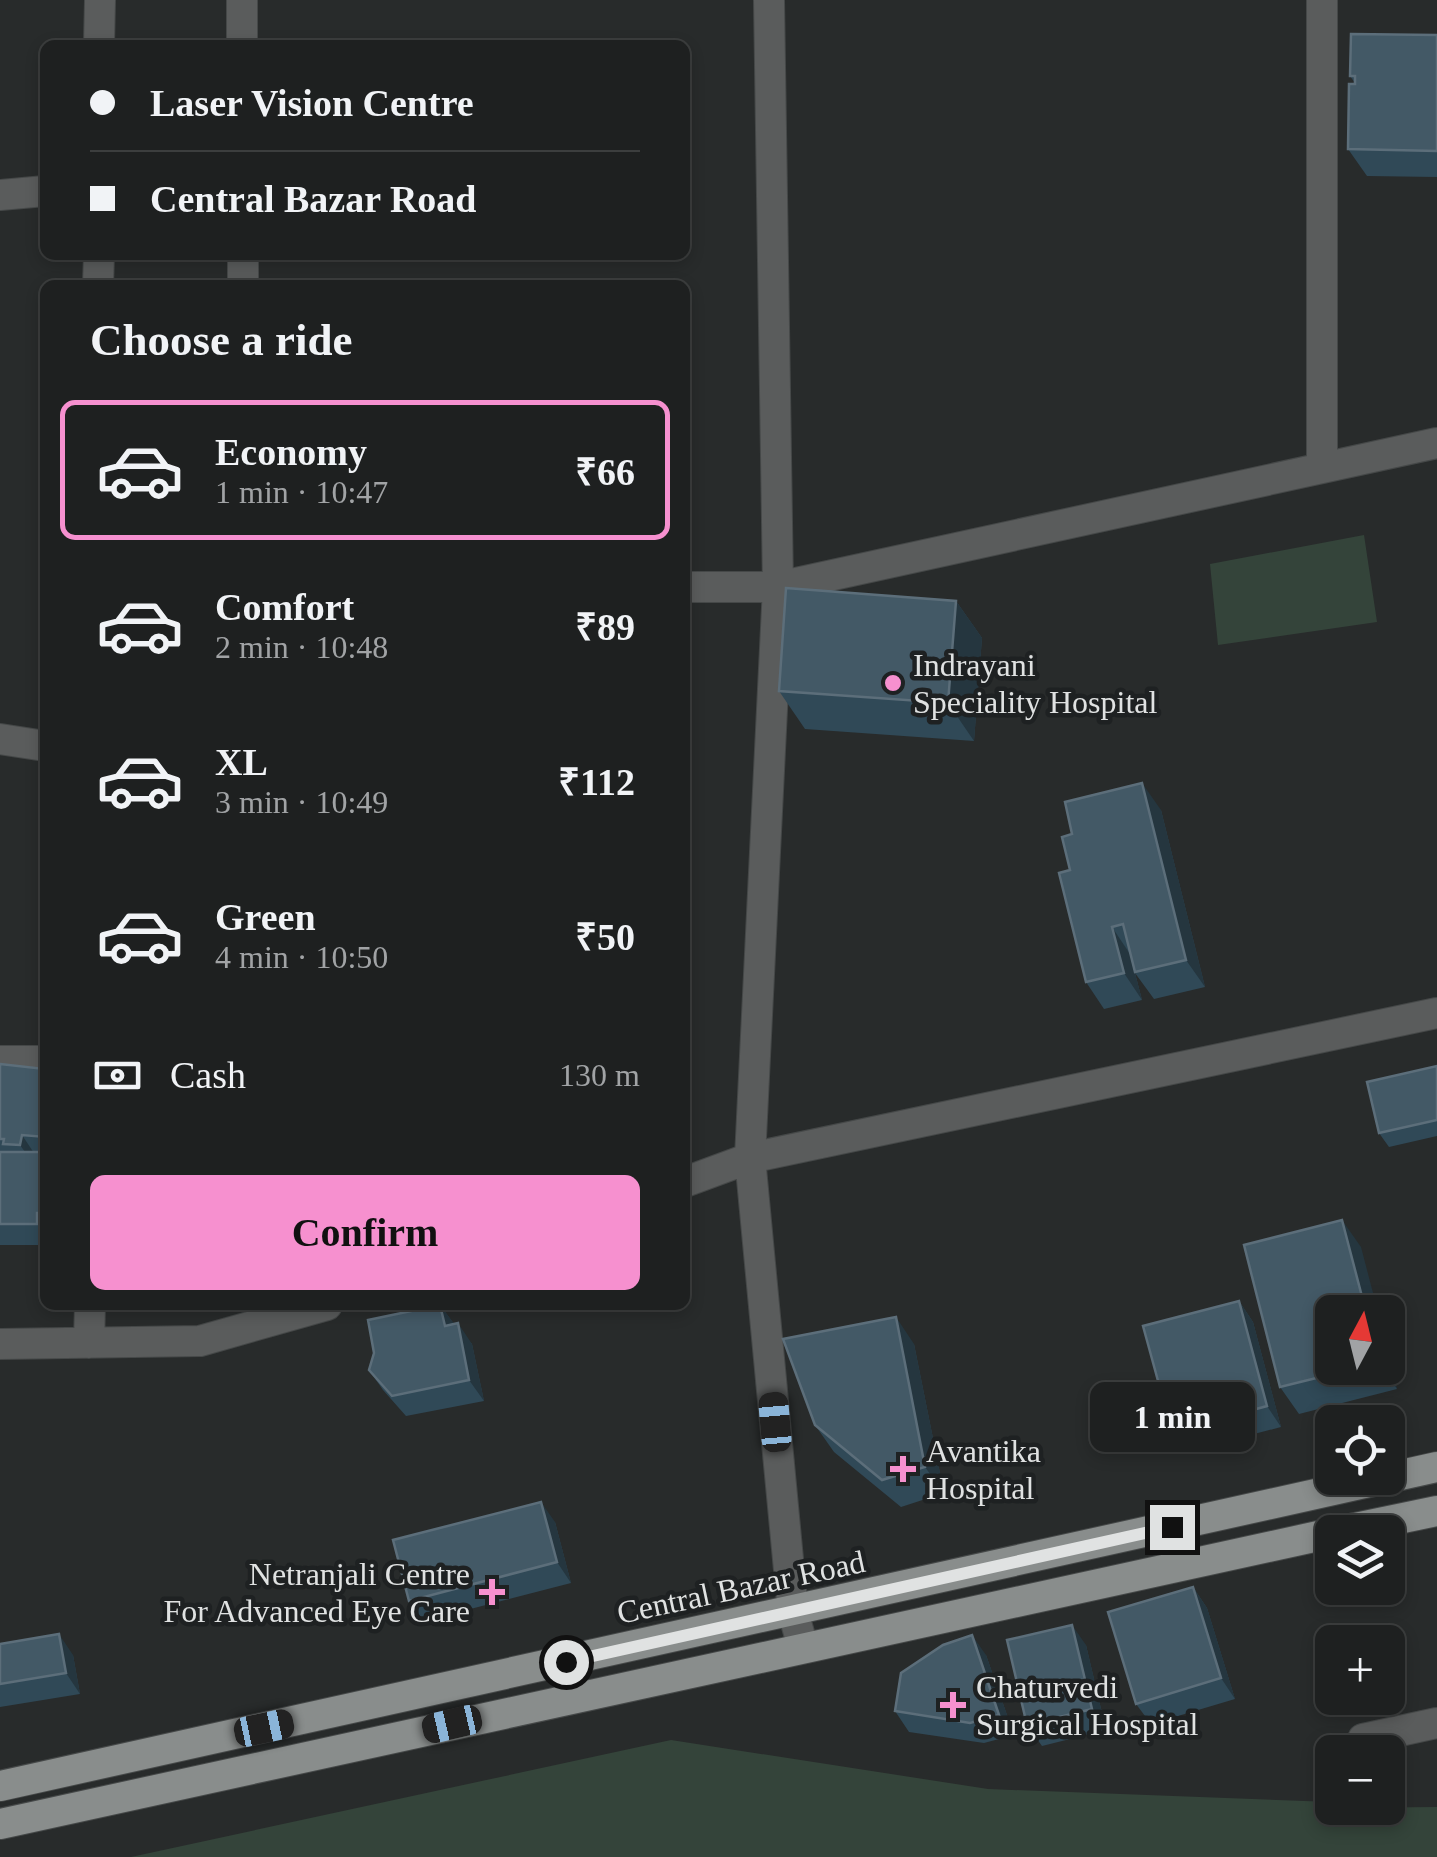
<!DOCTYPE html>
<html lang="en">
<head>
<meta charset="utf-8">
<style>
  body { margin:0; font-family:Georgia,serif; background:#2b2d2d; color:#f1f3f6; height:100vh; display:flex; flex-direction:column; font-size:38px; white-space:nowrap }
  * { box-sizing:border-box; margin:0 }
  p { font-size:32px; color:#a1a3a5 }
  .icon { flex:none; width:55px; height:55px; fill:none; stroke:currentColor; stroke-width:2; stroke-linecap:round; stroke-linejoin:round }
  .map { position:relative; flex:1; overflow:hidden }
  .side { position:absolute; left:40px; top:280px; width:650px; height:1030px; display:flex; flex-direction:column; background:#1e2020; border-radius:15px; box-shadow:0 5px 15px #0003,0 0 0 2px #3c3e3e }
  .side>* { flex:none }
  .top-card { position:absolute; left:40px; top:40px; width:650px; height:220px; border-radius:15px; box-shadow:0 5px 15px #0003,0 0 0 2px #3c3e3e; display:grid; align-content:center; height:220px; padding:0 50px; background:#1e2020 }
  .needle { width:65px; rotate:7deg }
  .fabs { position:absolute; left:1315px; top:1295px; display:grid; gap:20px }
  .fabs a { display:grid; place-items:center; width:90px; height:90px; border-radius:15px; background:#1e2020; box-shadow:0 5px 15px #0003,0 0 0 2px #3c3e3e; font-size:50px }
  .end { position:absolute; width:45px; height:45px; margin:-22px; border:12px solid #e0e2e2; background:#111; box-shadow:0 0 0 5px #111 }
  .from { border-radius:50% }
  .bubble { position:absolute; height:70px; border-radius:15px; background:#1e2020; box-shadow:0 5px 15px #0003,0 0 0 2px #3c3e3e; font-size:32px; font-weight:700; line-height:70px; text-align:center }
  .car { position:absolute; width:30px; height:60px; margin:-30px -15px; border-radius:12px; box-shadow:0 0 8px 2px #0007; background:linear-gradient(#222 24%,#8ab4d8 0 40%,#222 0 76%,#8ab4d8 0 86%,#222 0) }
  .top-card b { display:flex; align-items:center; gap:35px; height:95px; font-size:38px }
  .top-card b+b { border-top:2px solid #3c3e3e }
  .top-card i { width:25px; height:25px; background:#f1f3f6 }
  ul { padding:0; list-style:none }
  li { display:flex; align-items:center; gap:30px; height:140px; margin:0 20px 15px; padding:0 30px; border:5px solid transparent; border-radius:15px }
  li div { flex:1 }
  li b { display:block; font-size:38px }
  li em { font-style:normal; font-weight:700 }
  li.selected { border-color:#f690cf }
  li>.icon { width:90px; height:90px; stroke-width:1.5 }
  h2 { padding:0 50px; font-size:45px; line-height:120px }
  .pay { display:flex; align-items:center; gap:25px; height:110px; padding:0 50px; font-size:38px }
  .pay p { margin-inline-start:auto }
  .action { display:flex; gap:20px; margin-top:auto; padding:20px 50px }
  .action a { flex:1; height:115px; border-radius:15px; background:#f690cf; color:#111; font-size:40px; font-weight:700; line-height:115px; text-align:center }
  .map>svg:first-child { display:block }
  .green { fill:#34443a }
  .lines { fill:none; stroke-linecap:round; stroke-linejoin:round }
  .minor-casing { stroke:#454848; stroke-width:32 }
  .major-casing { stroke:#454848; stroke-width:32 }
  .minor { stroke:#5a5c5c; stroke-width:30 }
  .major { stroke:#898d8c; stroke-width:30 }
  .wall { fill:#304957 }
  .shaded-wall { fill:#25363f }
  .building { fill:#435966; stroke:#5c6e7a; stroke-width:2.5 }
  .route { stroke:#e0e2e2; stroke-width:12 }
  .poi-dot { fill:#f690cf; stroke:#1e2122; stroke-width:4 }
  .labels { text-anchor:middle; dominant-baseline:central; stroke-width:9; stroke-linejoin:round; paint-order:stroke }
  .poi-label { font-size:32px; fill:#e0e2e2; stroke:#1e2122; text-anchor:start }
  .street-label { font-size:32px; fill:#e0e2e2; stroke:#1e2122 }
</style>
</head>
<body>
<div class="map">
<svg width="1437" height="1857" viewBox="0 0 1437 1857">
  <rect width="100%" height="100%" fill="#282b2b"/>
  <!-- green -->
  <path class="green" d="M1364,535L1377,622L1218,645L1210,564Z
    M671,1740L988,1789L1332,1802V1808L1437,1807V1857H131Z"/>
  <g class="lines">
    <!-- minor casing -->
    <g class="minor-casing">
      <path id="minor" d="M242,0V45
        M769,0L778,587L750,1158L793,1612L803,1647
        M99,45L100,0
        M0,195L45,191
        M98,285L99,255
        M243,285V255
        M1322,468V0
        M685,587H778L1437,443
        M0,739L45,746
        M0,1061H45
        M685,1182L750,1158L1437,1013
        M89,1343L90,1305
        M0,1344L200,1341L327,1305
        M1363,1739L1437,1723"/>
    </g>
    <!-- major casing -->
    <g class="major-casing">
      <path id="major" d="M1336,1532L1437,1511
        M0,1786L1437,1467
        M0,1824L1332,1533"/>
    </g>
    <!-- minor -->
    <use href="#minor" class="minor"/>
    <!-- major -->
    <use href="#major" class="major"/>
  </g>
  <!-- wall -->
  <path class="wall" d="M1437,35V177L1367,176L1348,149L1355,83L1350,76Z
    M956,601L982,638L974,741L805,729L779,691Z
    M1161,810L1205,987L1154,999L1135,973L1142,1000L1104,1009L1086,982L1070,870Z
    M0,1064L45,1069V1245H0Z
    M1437,1066V1136L1389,1147L1379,1133Z
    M1361,1247L1332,1368H1388L1397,1389L1299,1414L1280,1387Z
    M1239,1301L1253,1322L1281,1427L1186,1452L1172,1432Z
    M440,1305L454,1324L472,1344L484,1401L406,1416L383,1390L369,1370Z
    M914,1344L944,1493L901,1507L834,1452L815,1425Z
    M555,1522L571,1583L424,1621L409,1601Z
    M1193,1587L1207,1608L1235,1699L1151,1724L1136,1704Z
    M0,1644L73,1655L80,1694L0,1707Z
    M1086,1645L1106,1730L1042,1746L1027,1725Z
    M986,1655L1014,1735L984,1743L909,1732L895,1711Z"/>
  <!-- shaded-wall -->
  <path class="shaded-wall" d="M956,601L982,638L974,741L948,703Z
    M1142,783L1161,810L1205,987L1186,960Z
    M1112,927L1130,954L1142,1000L1124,973Z
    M22,1135L36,1156L35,1166L20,1145Z
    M37,1213L45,1225V1236L37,1224Z
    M1342,1220L1361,1247L1378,1312H1366Z
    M1239,1301L1253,1322L1281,1427L1267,1406Z
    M440,1305L455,1325L445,1326Z
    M896,1317L914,1344L944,1493L925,1467Z
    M458,1323L472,1344L484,1401L469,1380Z
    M1388,1350L1397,1389L1382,1368H1388Z
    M541,1502L555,1522L571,1583L557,1562Z
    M1193,1587L1207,1608L1235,1699L1221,1678Z
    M1072,1625L1086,1645L1106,1730L1092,1709Z
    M59,1634L73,1655L80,1694L66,1673Z
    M972,1635L986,1655L1014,1735L999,1715Z"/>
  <!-- building -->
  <path class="building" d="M1351,34L1437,35V151L1348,149L1349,84H1355V76H1350Z
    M786,588L956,601L948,703L779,691Z
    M1142,783L1186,960L1135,972L1123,924L1112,927L1124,973L1086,982L1059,873L1070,870L1062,837L1072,834L1065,802Z
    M0,1064L45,1069V1137L22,1135L20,1145L3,1144L4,1139H0Z
    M1437,1066V1120L1379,1133L1367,1082Z
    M0,1152H45V1213H37V1224H0Z
    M1342,1220L1366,1312H1332V1368H1357L1280,1387L1244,1245Z
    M1239,1301L1267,1406L1172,1432L1143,1326Z
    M440,1305L445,1326L458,1323L469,1380L392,1396L369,1370L374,1353L368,1320Z
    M896,1317L925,1467L882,1480L815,1425L783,1339Z
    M541,1502L557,1562L409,1601L393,1540Z
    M1193,1587L1221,1678L1136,1704L1108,1612Z
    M1072,1625L1092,1709L1027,1725L1007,1640Z
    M59,1634L66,1673L0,1684V1644Z
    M972,1635L999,1715L970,1723L895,1711L901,1673L943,1645Z"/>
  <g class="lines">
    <!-- route -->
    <path class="route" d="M566,1662L1172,1527"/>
  </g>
  <!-- markers -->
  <g class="poi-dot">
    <circle cx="893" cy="683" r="10"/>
    <path d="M898 1454h10v10h10v10h-10v10h-10v-10h-10v-10h10z"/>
    <path d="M487 1577h10v10h10v10h-10v10h-10v-10h-10v-10h10z"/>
    <path d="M948 1690h10v10h10v10h-10v10h-10v-10h-10v-10h10z"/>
  </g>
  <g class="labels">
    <!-- poi labels -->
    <g class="poi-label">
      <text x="913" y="665">Indrayani<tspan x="913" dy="37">Speciality Hospital</tspan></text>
      <text x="926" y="1451">Avantika<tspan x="926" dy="37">Hospital</tspan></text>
      <text x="470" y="1574" text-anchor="end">Netranjali Centre<tspan x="470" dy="37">For Advanced Eye Care</tspan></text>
      <text x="976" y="1687">Chaturvedi<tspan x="976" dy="37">Surgical Hospital</tspan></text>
    </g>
    <!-- street labels -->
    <g class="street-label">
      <text transform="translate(741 1587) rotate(-12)">Central Bazar Road</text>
    </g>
  </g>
</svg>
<div class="fabs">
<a><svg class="needle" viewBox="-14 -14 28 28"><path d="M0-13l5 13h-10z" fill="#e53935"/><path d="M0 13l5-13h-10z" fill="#a1a3a5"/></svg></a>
<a><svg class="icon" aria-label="locate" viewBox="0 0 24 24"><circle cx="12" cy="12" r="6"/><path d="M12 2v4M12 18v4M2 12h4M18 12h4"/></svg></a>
<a><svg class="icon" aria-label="layers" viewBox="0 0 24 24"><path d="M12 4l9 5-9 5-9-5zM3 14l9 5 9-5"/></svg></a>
<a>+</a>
<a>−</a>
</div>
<i class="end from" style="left:566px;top:1662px"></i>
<i class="end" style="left:1172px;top:1527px"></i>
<div class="bubble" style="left:1090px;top:1382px;width:165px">1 min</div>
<i class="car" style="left:775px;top:1422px;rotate:355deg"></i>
<i class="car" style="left:452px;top:1724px;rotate:257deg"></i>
<i class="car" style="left:264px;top:1728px;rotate:78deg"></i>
<div class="top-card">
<b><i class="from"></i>Laser Vision Centre</b>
<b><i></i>Central Bazar Road</b>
</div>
<section class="side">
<h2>Choose a ride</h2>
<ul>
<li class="selected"><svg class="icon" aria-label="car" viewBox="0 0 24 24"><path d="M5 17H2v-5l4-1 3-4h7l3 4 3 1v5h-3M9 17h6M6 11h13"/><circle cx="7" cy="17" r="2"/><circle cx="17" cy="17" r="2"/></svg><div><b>Economy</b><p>1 min · 10:47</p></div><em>₹66</em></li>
<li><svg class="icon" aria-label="car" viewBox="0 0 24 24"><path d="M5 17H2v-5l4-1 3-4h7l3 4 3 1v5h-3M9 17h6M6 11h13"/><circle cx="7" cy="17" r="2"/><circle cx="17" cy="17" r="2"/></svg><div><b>Comfort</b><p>2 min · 10:48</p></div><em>₹89</em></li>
<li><svg class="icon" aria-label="car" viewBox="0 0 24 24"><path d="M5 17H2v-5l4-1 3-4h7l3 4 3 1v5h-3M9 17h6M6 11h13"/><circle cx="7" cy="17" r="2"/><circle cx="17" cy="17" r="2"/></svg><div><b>XL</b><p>3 min · 10:49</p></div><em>₹112</em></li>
<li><svg class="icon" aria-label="car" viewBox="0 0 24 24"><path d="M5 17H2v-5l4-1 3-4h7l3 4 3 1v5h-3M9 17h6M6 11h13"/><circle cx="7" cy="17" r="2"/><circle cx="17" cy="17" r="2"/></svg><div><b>Green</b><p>4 min · 10:50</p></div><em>₹50</em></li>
</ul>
<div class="pay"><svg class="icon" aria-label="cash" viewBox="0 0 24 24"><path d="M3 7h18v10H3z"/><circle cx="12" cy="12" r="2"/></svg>Cash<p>130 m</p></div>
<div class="action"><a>Confirm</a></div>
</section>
</div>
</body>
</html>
